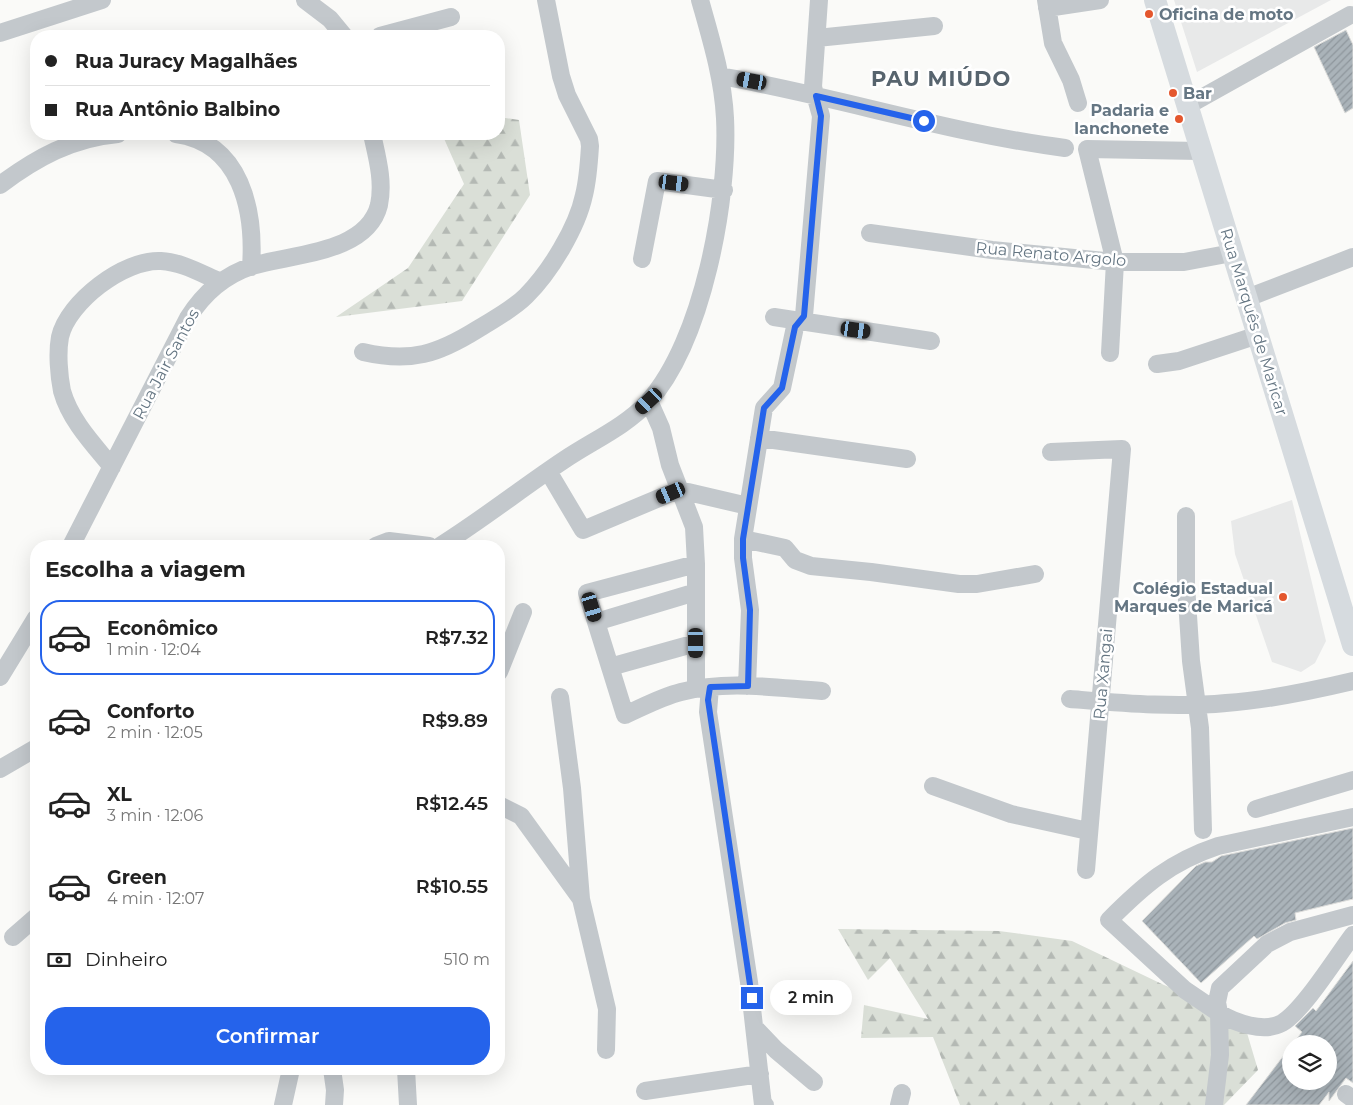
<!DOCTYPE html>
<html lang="pt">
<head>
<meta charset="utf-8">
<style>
  body { margin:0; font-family:Montserrat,sans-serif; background:#f6f6f6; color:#222; height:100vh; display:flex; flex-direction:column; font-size:19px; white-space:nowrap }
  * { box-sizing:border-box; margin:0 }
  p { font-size:16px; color:#767676 }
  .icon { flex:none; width:28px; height:28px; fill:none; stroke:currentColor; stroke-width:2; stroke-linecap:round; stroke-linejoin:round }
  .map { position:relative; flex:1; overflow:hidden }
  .panel { position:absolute; left:30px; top:540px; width:475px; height:535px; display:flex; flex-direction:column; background:#fff; border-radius:20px; box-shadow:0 5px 20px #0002 }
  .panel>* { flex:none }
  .hud { position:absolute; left:30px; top:30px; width:475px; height:110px; border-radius:20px; box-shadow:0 5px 20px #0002; display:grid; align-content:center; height:110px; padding:0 15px; background:#fff }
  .tools { position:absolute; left:1282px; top:1035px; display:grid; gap:10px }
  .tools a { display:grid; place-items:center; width:55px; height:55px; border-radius:50%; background:#fff; box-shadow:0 5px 20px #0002; font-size:25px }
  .end { position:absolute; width:22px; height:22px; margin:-11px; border:6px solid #2563eb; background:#fff; box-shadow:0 0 0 2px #fff }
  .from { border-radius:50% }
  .bubble { position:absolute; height:35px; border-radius:18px; background:#fff; box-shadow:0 5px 20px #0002; font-size:16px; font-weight:600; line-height:35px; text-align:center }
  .car { position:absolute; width:15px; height:30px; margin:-15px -8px; border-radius:6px; box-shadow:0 0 4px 1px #0007; background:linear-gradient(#222 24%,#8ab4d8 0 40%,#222 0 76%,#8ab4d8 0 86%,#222 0) }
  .hud b { display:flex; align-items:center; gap:18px; height:48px; font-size:19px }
  .hud b+b { border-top:1px solid #e0e0e0 }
  .hud i { width:12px; height:12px; background:#222 }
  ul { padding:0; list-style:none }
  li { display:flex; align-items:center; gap:15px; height:75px; margin:0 10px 8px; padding:0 5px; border:2px solid transparent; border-radius:20px }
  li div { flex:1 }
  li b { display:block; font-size:19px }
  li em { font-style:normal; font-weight:600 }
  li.current { border-color:#2563eb }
  li>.icon { width:45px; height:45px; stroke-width:1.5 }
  h2 { padding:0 15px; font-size:22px; line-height:60px }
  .pay { display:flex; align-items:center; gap:12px; height:55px; padding:0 15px; font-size:19px }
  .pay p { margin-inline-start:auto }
  .button { display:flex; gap:10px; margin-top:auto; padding:10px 15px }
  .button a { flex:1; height:58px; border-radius:20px; background:#2563eb; color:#fff; font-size:20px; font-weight:600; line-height:58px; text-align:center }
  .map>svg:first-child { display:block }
  .built { fill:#e8e9e9 }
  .forest { fill:url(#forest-firs) }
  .building { fill:url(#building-hatch); stroke:#dcdcda }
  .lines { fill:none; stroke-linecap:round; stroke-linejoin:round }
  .minor { stroke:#c3c8cc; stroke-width:18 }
  .major { stroke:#d6dbdf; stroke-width:22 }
  .route { stroke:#2563eb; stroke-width:6 }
  .poi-dot { fill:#e4572e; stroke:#fff; stroke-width:2 }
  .labels { text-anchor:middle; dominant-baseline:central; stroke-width:5; stroke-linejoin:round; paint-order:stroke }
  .poi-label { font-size:16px; font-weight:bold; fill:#657683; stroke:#fff; text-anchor:start }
  .street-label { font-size:16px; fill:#657683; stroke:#fff }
  .district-label { font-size:21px; font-weight:bold; letter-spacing:1px; fill:#57646e; stroke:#fff }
</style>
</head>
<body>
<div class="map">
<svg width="1353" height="1105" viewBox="0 0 1353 1105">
  <defs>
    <pattern id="forest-firs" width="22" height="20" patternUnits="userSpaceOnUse" patternTransform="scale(1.25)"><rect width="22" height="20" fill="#dadfd7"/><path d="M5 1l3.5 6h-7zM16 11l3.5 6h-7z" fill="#b4b9b4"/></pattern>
    <pattern id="building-hatch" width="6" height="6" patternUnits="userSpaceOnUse" patternTransform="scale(1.25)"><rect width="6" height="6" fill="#aab3b9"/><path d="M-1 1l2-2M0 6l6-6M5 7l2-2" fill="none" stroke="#8e969c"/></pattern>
  </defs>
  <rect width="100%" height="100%" fill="#fafaf8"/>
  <!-- built -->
  <path class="built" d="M1174,0H1331L1197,72Z
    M1292,500L1326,641L1315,663L1301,672L1272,662L1235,554L1231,521Z"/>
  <!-- forest -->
  <path class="forest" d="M499,117L519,120L530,195L462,301L336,317L408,268L464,184L442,134H499Z
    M838,929L999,931L1072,941L1164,985L1242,1016L1258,1070L1224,1105H960L933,1037L861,1038L864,1005L928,1019L890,958L868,980Z"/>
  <!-- building -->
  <path class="building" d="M1346,30L1353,45V108L1345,113L1314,47Z
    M1353,828V899L1295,913L1296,920L1285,923L1257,939L1254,936L1201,983L1142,921L1196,866L1205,862H1212L1221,856Z
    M1353,961V1083L1346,1078L1329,1101V1092L1319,1105H1246L1291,1046V1081H1329V1073L1333,1067L1329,1064V1044H1293L1302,1032L1295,1026L1313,1008L1316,1011Z"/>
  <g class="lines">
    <!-- minor -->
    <path class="minor" d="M305,0L330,19L344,36
      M1046,0L1053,43L1071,80L1078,103
      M1047,8L1100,0
      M0,33L102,0
      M380,36L451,17
      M817,38L934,26
      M720,76C836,96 948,133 1065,148
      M1187,106L1350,15
      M176,134C241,143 255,210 251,267
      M0,185C36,158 72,138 118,134
      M870,233L992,250L1115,262H1184L1232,253
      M642,259L657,181L724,190
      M1247,298L1353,257
      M774,317L931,341
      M363,352C411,363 438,354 478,329C494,319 512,310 526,296C550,272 577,228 584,195C588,179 589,162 590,146L589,139L567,95L561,76L546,0
      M1110,353L1115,262L1087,149L1200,151
      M1157,364L1179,361L1258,335
      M649,401L661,428L670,465L694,527L696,564V689
      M759,438L907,459
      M1051,452L1122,449L1086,870
      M112,467C93,444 70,420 62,391C59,376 57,353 60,337C68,302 124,259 161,261C182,262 202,274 221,282
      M548,471L583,530L671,493L688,492L748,506
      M1186,516V585L1191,661L1200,728L1203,830
      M743,539L785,548L795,560L811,566L871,572L959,584H977L1035,574
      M71,546L188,318C203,294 225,275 252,266C290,254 367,254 379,205C384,181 377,157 372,134
      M376,546L389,541L429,546
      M440,546C483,519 522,488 564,460C592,441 625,427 648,402C703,341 729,198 725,118C723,78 711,39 700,0
      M696,564L587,593L625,715C643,707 661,697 681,692C727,680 775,688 822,691
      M596,622L696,592
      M610,667L696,643
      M499,672L523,612
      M0,677L36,618
      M747,686L750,610L743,558V539L764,408L782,388L795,327L804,316L821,116L813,87L819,0
      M710,687L708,712L749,982L763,1105H765
      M560,697L572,788L581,899
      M1070,699C1121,703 1175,708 1226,703C1269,700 1311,691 1353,681
      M0,769L36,748
      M933,786L1011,814L1088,831
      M499,805L521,816L581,899L607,1009L606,1050
      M1256,809L1353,780
      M1353,915L1290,932L1267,944L1220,988L1217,1002L1219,1013C1235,1023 1264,1033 1282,1023C1303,1011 1337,956 1353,935
      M13,937L36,917
      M755,1028L776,1050L814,1082
      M332,1069L335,1090L334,1105
      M406,1069L408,1105
      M645,1091L760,1074
      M1346,1094L1353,1099
      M283,1105L291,1069
      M899,1105L902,1093
      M1214,1105L1220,1055L1219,1013L1185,990L1109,920C1144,885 1170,862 1218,846L1353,817"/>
    <!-- major -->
    <path class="major" d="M1155,0L1353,645"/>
  </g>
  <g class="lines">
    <!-- route -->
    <path class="route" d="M752,998L708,700L710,687L748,686L750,610L743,558V539L764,408L782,388L795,327L804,316L821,116L816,96L924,121"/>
  </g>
  <!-- markers -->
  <g class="poi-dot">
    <circle cx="1149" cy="14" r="5"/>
    <circle cx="1173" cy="93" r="5"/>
    <circle cx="1179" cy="119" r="5"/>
    <circle cx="1283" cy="597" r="5"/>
  </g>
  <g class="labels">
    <!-- poi labels -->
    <g class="poi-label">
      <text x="1159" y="14">Oficina de moto</text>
      <text x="1183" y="93">Bar</text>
      <text x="1169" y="110" text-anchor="end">Padaria e<tspan x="1169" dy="18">lanchonete</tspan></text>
      <text x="1273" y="588" text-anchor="end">Colégio Estadual<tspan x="1273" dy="18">Marques de Maricá</tspan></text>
    </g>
    <!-- street labels -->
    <g class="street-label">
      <text transform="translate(1051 254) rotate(5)">Rua Renato Argolo</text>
      <text transform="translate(1254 322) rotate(73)">Rua Marquês de Maricar</text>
      <text transform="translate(166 364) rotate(-62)">Rua Jair Santos</text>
      <text transform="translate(1103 674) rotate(-85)">Rua Xangai</text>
    </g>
    <!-- district labels -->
    <g class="district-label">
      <text x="941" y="78">PAU MIÚDO</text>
    </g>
  </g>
</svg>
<div class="tools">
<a><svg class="icon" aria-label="layers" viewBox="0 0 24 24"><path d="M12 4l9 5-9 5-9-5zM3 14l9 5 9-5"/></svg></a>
</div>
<i class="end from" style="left:924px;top:121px"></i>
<i class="end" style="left:752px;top:998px"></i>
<div class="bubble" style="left:770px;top:980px;width:82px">2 min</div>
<i class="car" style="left:752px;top:81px;rotate:280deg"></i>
<i class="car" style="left:674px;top:183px;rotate:97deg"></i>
<i class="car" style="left:856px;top:330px;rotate:98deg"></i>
<i class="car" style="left:649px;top:401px;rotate:227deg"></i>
<i class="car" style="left:671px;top:493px;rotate:247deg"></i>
<i class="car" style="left:592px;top:607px;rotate:163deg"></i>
<i class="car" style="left:696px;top:643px;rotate:180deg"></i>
<div class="hud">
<b><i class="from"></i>Rua Juracy Magalhães</b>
<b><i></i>Rua Antônio Balbino</b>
</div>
<section class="panel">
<h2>Escolha a viagem</h2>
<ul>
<li class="current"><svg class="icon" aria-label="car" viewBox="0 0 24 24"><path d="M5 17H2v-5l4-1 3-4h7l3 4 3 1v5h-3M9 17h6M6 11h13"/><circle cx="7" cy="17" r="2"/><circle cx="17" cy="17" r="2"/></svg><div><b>Econômico</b><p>1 min · 12:04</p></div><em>R$7.32</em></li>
<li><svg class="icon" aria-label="car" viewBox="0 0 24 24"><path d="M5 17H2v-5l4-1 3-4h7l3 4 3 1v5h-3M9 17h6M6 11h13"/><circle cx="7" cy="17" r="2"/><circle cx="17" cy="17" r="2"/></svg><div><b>Conforto</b><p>2 min · 12:05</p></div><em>R$9.89</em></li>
<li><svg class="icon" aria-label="car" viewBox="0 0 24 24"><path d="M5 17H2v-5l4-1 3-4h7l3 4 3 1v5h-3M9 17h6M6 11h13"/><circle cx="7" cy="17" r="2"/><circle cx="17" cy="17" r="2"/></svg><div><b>XL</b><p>3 min · 12:06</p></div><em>R$12.45</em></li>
<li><svg class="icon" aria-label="car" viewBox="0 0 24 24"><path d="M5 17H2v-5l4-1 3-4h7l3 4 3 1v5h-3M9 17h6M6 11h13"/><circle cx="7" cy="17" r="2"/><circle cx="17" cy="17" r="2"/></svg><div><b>Green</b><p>4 min · 12:07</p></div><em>R$10.55</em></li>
</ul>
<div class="pay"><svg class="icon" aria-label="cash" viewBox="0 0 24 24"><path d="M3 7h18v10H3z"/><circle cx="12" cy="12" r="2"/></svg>Dinheiro<p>510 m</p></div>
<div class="button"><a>Confirmar</a></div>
</section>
</div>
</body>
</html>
